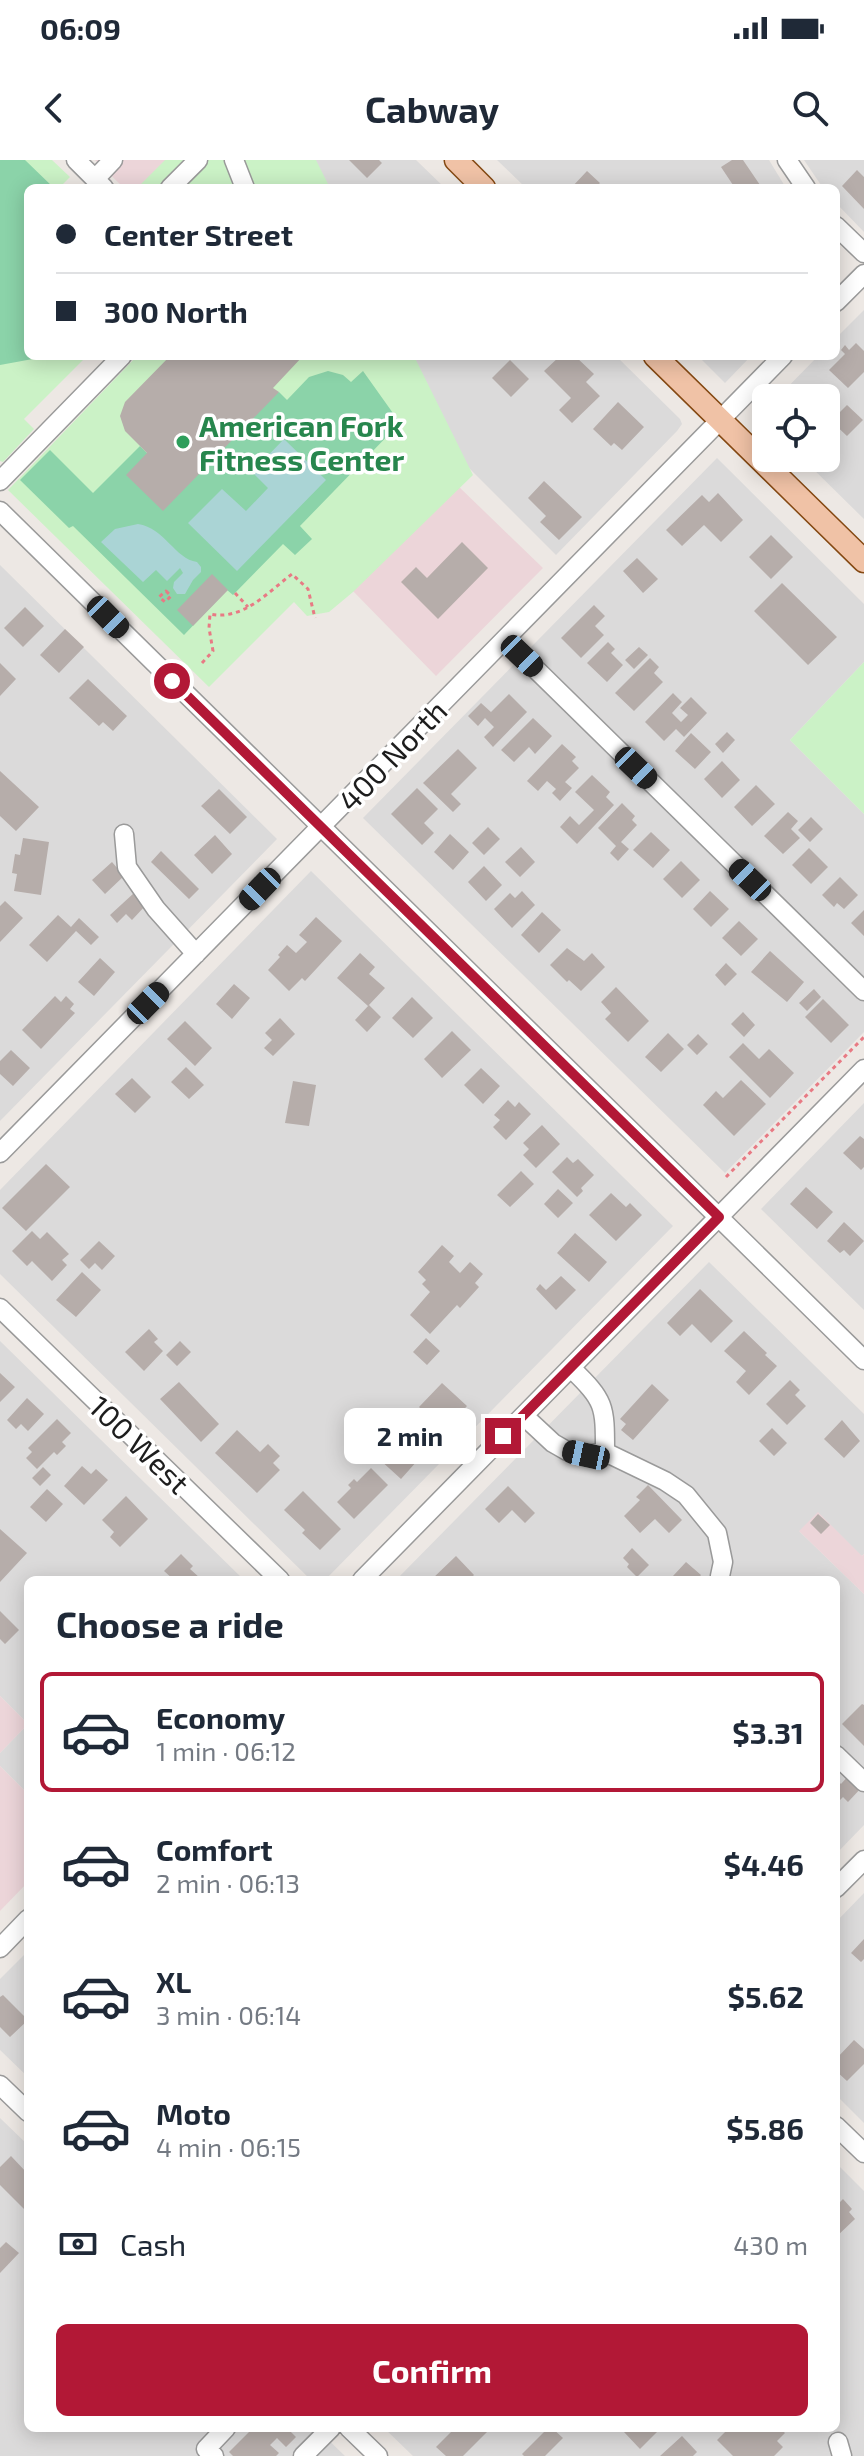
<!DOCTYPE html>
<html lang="en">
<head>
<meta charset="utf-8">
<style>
  body { margin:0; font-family:"Exo 2",sans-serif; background:#f2f2f3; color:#1f2937; height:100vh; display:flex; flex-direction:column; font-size:30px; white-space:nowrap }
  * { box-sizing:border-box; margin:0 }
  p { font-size:26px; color:#747a83 }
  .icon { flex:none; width:44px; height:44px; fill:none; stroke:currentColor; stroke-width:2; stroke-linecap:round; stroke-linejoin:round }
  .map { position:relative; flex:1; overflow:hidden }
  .sheet { position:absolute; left:24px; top:1416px; width:816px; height:856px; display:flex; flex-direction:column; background:#fff; border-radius:12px; box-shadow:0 4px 20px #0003 }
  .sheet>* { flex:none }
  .banner { position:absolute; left:24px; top:24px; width:816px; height:176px; border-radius:12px; box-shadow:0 4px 20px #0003; display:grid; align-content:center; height:176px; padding:0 32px; background:#fff }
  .fabs { position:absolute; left:752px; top:224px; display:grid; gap:16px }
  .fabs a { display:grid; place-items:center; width:88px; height:88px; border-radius:12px; background:#fff; box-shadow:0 4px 20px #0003; font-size:40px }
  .end { position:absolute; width:36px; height:36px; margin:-18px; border:10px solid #b21836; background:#fff; box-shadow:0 0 0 4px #fff }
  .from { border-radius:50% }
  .bubble { position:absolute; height:56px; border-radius:12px; background:#fff; box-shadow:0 4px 20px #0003; font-size:26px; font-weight:700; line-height:56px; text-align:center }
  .car { position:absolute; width:24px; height:48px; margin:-24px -12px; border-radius:10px; box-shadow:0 0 6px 2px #0007; background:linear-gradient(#222 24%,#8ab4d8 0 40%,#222 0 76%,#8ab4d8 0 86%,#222 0) }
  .banner b { display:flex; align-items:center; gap:28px; height:76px; font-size:30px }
  .banner b+b { border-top:2px solid #e0e1e3 }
  .banner i { width:20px; height:20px; background:#1f2937 }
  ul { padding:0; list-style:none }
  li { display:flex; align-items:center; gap:24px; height:120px; margin:0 16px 12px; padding:0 16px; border:4px solid transparent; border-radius:12px }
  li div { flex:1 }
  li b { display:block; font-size:30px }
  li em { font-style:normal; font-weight:700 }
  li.active { border-color:#b21836 }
  li>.icon { width:72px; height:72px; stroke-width:1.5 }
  h2 { padding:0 32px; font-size:36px; line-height:96px }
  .pay { display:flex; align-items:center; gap:20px; height:88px; padding:0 32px; font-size:30px }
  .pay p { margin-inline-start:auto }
  .action { display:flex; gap:16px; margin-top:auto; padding:16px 32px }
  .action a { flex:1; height:92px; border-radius:12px; background:#b21836; color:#fff; font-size:32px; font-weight:700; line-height:92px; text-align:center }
  .status { display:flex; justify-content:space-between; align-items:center; height:56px; padding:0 40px; background:#fff; direction:ltr }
  .status svg { height:22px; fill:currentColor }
  header { display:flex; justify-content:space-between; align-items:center; height:104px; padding:0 32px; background:#fff; font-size:36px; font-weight:700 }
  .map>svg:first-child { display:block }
  .residential { fill:#dbdada }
  .commercial { fill:#ecd5d9 }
  .park { fill:#cbf2c6 }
  .pitch { fill:#8bd3a9 }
  .water { fill:#aad4d5 }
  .building { fill:#b6adaa }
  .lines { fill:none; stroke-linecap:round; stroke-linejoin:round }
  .minor-casing { stroke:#9a9a9a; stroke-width:21 }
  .major-casing { stroke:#844812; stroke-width:25 }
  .path { stroke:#e87a84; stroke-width:3; stroke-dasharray:4 4; stroke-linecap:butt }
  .minor { stroke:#fff; stroke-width:18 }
  .major { stroke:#f0c2a6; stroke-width:22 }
  .route { stroke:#b21836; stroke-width:10 }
  .leisure-dot { fill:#2e9e5b; stroke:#fff; stroke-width:3 }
  .labels { text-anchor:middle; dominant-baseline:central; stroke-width:7; stroke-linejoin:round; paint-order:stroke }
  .leisure-label { font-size:30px; font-weight:bold; fill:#27864d; stroke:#fff; text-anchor:start }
  .street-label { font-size:30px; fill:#1d1d1d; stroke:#fff }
</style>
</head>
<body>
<div class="status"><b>06:09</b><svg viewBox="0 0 49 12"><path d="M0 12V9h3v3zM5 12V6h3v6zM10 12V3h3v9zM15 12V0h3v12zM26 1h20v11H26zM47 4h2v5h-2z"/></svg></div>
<header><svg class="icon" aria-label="back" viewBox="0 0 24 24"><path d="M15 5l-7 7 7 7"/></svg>Cabway<svg class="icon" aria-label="search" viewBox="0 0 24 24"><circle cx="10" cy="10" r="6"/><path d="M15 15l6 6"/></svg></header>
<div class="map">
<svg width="864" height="2296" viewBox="0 0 864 2296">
  <rect width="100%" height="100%" fill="#ede8e4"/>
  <!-- residential -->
  <path class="residential" d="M300,0H416L445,28H315Z
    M497,0H769L786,28H526Z
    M804,0H864V72L836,43V28H823Z
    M864,150V359L802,298H826V238H777L818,196H836V178Z
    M404,196H616L680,259L682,264L677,271L556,395L457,296Z
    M698,196H751L725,223Z
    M717,298L864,444V502L790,580L864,654V872L725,1013L363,658Z
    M0,405L277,679L0,961Z
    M311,711L673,1066L325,1420H311L0,1114V1030Z
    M864,943V1150L761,1049Z
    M709,1102L864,1254V1394L862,1396L799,1371L864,1434V1665L836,1694V1420H396Z
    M0,1181L244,1420H28V1564L0,1536Z
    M28,1564V1634L0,1606V1593Z
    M864,1733V1963L836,1935V1762Z
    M28,1791V1917L0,1890V1819Z
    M0,1958L28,1985V2268H316L345,2296H0Z
    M836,2003L864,2031V2296H413L384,2268H836Z"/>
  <!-- commercial -->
  <path class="commercial" d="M95,0H169L142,28H124Z
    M456,324L543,408L436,516L352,430Z
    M818,1352L862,1396L864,1394V1434L799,1371Z
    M0,1536L28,1564L0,1593Z
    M0,1606L28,1634V1722L0,1751Z"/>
  <!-- park -->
  <path class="park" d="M0,0H52L70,17L59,28H28V196H87L24,259L34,269L3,302L0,301Z
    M165,0H316L330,28H137Z
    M137,196H414L473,315L353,432L329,452L307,456L294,442L209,527L8,330Z
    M864,502V654L790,580Z"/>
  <!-- pitch -->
  <path class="pitch" d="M0,0H25L54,28H28V196H49L0,205Z
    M328,211L343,215L351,222L363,211L400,263L300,366L312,379L295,395L283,384L233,435L227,430L184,475L73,366L69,368L20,320L50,290L93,333L140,286L147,293L279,232L287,240L309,217Z"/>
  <!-- water -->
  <path class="water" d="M284,279L326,320L237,411L188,363L222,329L246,351L268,328L252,312Z
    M138,364C165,368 175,399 197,402L201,407V412L193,420L185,434H177L173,428L174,422L183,413L180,408L167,421L156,410L143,422L101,382L115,369Z"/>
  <!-- building -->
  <path class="building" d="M349,0H379L382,3L367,18Z
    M732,0H743L760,25L755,28H744L742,26L735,28L721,7Z
    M857,10L864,17V49L842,26Z
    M587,11L600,23L595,28H571Z
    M856,183L864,191V212L848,228L829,210L845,194L841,190L845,185L849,190Z
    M170,196H303L273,228L279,232L163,351L126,315L147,293L125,271L120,256L125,242Z
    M560,196L573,198L575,196L594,214L586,222L600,236L572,263L559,250L571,238L544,211Z
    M510,200L529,219L511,237L492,218Z
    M820,226L833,239L826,247V238H808Z
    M618,242L644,267L622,290L614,283L611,286L593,269Z
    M847,245L863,260L847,276L831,261Z
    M544,321L582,357L559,380L540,362L546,356L528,338Z
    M718,333L743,360L721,382L704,365L682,386L666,370L702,335L709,342Z
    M771,375L793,397L771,419L749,397Z
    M462,382L488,408L438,459L401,422L416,407L427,418Z
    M637,398L658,419L643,433L623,411Z
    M212,414L228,430L193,466L177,450Z
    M782,423L837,477L808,505L754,451Z
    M594,445L605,456L595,466L604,475L581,498L561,478Z
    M25,447L44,466L23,487L4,468Z
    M65,469L84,487L59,513L40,495Z
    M608,482L615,489L611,493L623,505L607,522L587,503Z
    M639,487L648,495L634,509L625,500Z
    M650,498L659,507L654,513L663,522L634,551L615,533Z
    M0,503L16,519L0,536Z
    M88,519L127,556L113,571L103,562L99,566L69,538Z
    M673,533L682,542L672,553L681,562L688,555L680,548L691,537L707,553L684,577L676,569L664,581L645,562Z
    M509,534L527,552L493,587L484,577L494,567L485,558L478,566L468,556L481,543L491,552Z
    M533,558L552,576L535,594L529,587L514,602L501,590Z
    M727,572L735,580L723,593L715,584Z
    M691,573L711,592L695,609L675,591Z
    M562,584L576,597L572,601L579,608L565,622L572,628L560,641L552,633L556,629L547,621L538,631L527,621Z
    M458,589L477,608L451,634L461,644L453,652L423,623Z
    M722,601L740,620L722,638L704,619Z
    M0,611L39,647L16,671L0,656Z
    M592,615L610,632L606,637L614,645L577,684L560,667L570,656L579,665L594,650L575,632Z
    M756,625L775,644L752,666L734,647Z
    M417,628L438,649L424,663L434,673L422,685L391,654Z
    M219,629L247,657L230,674L201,646Z
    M622,643L635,656L632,660L637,665L621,682L629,689L618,701L610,693L616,686L598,668Z
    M788,652L798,661L791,669L800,678L783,694L764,676Z
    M811,657L823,669L810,682L798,670Z
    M488,667L500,679L484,695L472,683Z
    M651,672L670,690L653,708L633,690Z
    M450,674L469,692L453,710L434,692Z
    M215,675L232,694L212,714L194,695Z
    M23,678L49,682L41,735L14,731L17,714L12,713L15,694L20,695Z
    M521,687L535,702L520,717L505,702Z
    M809,688L828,707L811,724L792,705Z
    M161,691L199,729L189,739L151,702Z
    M681,701L700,720L682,738L663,719Z
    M112,702L124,716L105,734L92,720Z
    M484,706L502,725L486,741L468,722Z
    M840,717L858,735L844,749L837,743L834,747L822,735Z
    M522,731L535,745L512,768L494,749L510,733L515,738Z
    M710,731L729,749L711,767L693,749Z
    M134,733L146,745L132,760L126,754L117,763L110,755Z
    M5,741L23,758L0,782V746Z
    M864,750V776L851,763Z
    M542,752L561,770L539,793L521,775Z
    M58,755L71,767L79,758L99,777L91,785L76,771L47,802L29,785Z
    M316,757L342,781L305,821L302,818L289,831L268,810L280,797L278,795L287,785L296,793L307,782L299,775Z
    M739,761L758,779L741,796L722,778Z
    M567,788L584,801L592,793L605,807L581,831L569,820L567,822L550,805Z
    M770,791L804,822L787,842L751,812Z
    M360,793L375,807L369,814L385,828L368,846L337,818Z
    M100,798L115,812L94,836L78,822Z
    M726,803L737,814L725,826L715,815Z
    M234,824L250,838L232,859L216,844Z
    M616,827L649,861L628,882L605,859L611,853L601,842Z
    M814,829L821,837L807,851L799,843Z
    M55,836L61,842L66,836L74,844L70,849L75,853L41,889L22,870Z
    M412,837L433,858L413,878L392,858Z
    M823,839L849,865L831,883L805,857Z
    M369,845L381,857L367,872L355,860Z
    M743,852L755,865L744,877L731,864Z
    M280,858L295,874L273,896L264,888L272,880L265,873Z
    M185,861L212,888L195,906L167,879Z
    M452,871L471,890L442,918L424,899Z
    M668,873L684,889L661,912L645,897Z
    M698,874L708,884L697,895L687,885Z
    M743,883L759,899L769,889L794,913L770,938L729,897Z
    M11,890L30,908L13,926L0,914V901Z
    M186,907L204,925L189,939L171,922Z
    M481,908L500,926L483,944L464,925Z
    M132,918L151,937L135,953L115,934Z
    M741,920L766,944L734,976L703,945L716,931L723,938Z
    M293,921L316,925L309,966L285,963Z
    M508,940L515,947L519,942L531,954L506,980L493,967L500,960L494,955Z
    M542,965L560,984L536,1008L523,995L529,989L523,983Z
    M860,976L864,979V1007L861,1010L843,993Z
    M567,997L573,1003L578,999L594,1015L581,1028L583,1031L577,1037L552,1012Z
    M46,1004L70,1027L26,1071L2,1048Z
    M521,1011L534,1024L510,1047L497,1035Z
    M806,1027L833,1052L817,1069L790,1044Z
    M558,1029L573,1043L558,1058L544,1044Z
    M611,1033L626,1047L630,1043L642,1055L616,1081L589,1055Z
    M844,1062L864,1081L850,1096L844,1090L840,1093L827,1081Z
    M32,1071L40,1079L47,1072L69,1094L62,1100L67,1105L52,1121L32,1101L27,1106L12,1091Z
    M575,1073L607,1102L589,1122L557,1093Z
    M99,1081L115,1096L102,1110L95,1103L89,1109L80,1100Z
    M442,1085L454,1096L449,1102L460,1113L470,1102L483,1114L475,1123L479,1127L460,1148L457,1145L430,1174L410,1155L430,1132L422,1124L426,1120L418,1112Z
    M82,1112L101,1130L76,1157L56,1140Z
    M561,1116L576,1130L556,1150L536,1129L540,1124L546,1130Z
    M700,1129L733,1161L711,1183L692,1164L680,1176L667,1163Z
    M149,1169L158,1179L154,1182L163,1191L144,1211L125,1192Z
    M744,1171L767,1193L765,1195L777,1206L749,1235L736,1222L746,1211L724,1191Z
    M426,1178L440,1191L427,1205L413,1192Z
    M180,1181L191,1192L177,1206L166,1195Z
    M0,1213L15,1227L0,1242Z
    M790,1220L800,1230L795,1235L806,1246L787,1265L766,1244Z
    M179,1222L219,1264L201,1282L160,1239Z
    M442,1223L467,1246L444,1271L419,1247Z
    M652,1224L669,1240L633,1280L621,1270L626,1264L620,1259Z
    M27,1238L44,1254L28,1271L21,1264L16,1269L7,1260Z
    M57,1259L71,1273L62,1282L66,1286L57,1295L54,1292L37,1309L26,1298L32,1292L28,1288Z
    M842,1260L860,1281L844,1298L824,1279Z
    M772,1268L787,1283L774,1296L759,1281Z
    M237,1270L260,1292L268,1284L280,1296L273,1303L280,1310L257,1333L215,1293Z
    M397,1281L418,1300L401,1319L379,1299Z
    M82,1306L91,1314L96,1309L108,1320L84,1345L64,1326Z
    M43,1307L51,1315L40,1326L32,1318Z
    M371,1308L388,1325L354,1359L337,1342L351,1328L348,1325L354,1319L357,1322Z
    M648,1325L682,1360L669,1373L655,1359L640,1373L624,1356L640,1340L636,1337Z
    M508,1326L535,1353L525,1363L512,1350L499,1363L485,1349Z
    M47,1329L63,1344L46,1362L30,1347Z
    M303,1331L341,1369L320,1390L302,1373L305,1370L284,1350Z
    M126,1336L148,1359L120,1387L110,1377L114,1372L102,1360Z
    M818,1354L830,1365L821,1374L810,1363Z
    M0,1369L27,1393L0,1422Z
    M632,1388L649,1405L637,1417L627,1407L629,1404L623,1398Z
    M181,1394L193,1406L190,1409L200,1418L198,1420H174L164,1411Z
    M456,1396L474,1415L469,1420H431Z
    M686,1402L701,1415L697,1420H677L673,1416Z
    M0,1451L19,1470L5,1484L0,1479Z
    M862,1544L864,1545V1586L842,1564Z
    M850,1614L863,1626L848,1642L843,1637L836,1644V1619L841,1624Z
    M864,1779V1799L861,1802L851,1793Z
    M3,1835L28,1860L10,1877L0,1867V1837Z
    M854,1880L864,1889V1904L847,1921L836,1911V1899Z
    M11,1996L28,2014V2053L0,2025V2007Z
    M843,2039L852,2049L849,2052L855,2059L836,2077V2046Z
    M6,2082L19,2093L0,2113V2088Z
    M253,2268H287L296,2277L286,2287L277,2278L270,2285L279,2293L276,2296H233L229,2292Z
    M455,2268H491L463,2296H446L436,2287Z
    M548,2268H552L563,2278L545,2296H524L522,2294Z
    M628,2268H661L640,2289L624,2272Z
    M729,2268H780L785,2273L777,2281L783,2287L774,2296H733L717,2280Z
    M682,2276L697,2292L693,2296H660Z"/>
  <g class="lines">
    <!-- minor casing -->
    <g class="minor-casing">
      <path id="minor" d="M76,0L104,28
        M234,0L245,28
        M787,0L806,28
        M95,19L113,0
        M170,28L198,0
        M836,66L864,93
        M836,142L864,114
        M0,321L122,196
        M0,351L864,1200
        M505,479L864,831
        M124,674L127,707L156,749L196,794
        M0,993L783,196
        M0,1148L280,1420
        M571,1208C605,1241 605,1245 605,1292
        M524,1256L553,1283L567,1291L586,1295L605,1292L665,1321L686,1335L717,1373L723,1402L720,1416
        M362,1420L864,909
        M836,1595L864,1622
        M836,1728L864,1700
        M0,1788L28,1759
        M0,1925L28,1952
        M836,1966L864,1993
        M349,2268L378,2296
        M838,2282L842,2296
        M214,2296L206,2289L226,2268
        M303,2296L331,2268"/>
    </g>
    <!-- major casing -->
    <g class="major-casing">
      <path id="major" d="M456,0L484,28
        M655,196L864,401"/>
    </g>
    <!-- path -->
    <path class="path" d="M166,431L171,436L165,442L159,437Z
      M235,433L248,447
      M202,503L213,491L209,468L210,454C243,461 268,432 292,414L308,429L315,458
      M726,1017L864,877"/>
    <!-- minor -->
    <use href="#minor" class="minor"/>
    <!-- major -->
    <use href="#major" class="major"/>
  </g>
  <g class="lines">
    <!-- route -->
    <path class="route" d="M172,521L719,1057L503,1276"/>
  </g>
  <!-- markers -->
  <circle class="leisure-dot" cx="183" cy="282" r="8"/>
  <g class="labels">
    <!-- leisure labels -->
    <g class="leisure-label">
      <text x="199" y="265">American Fork<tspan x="199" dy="34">Fitness Center</tspan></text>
    </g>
    <!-- street labels -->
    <g class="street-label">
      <text transform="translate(392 595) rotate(-46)">400 North</text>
      <text transform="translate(140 1284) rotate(44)">100 West</text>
    </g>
  </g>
</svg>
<div class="fabs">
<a><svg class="icon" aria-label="locate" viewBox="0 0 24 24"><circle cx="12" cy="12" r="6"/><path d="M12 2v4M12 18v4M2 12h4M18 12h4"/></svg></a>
</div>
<i class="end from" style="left:172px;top:521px"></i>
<i class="end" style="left:503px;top:1276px"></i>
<div class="bubble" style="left:344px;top:1248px;width:132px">2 min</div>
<i class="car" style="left:108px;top:457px;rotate:135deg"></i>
<i class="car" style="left:522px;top:496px;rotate:134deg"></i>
<i class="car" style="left:636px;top:608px;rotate:134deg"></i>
<i class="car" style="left:750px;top:720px;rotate:314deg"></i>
<i class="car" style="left:260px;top:729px;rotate:224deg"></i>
<i class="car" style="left:148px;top:843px;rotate:45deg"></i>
<i class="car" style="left:586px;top:1295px;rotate:282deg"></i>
<div class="banner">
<b><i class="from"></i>Center Street</b>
<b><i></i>300 North</b>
</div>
<section class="sheet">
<h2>Choose a ride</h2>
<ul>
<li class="active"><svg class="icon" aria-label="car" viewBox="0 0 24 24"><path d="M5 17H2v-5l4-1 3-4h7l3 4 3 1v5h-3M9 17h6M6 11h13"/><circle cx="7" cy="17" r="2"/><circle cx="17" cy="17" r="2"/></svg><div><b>Economy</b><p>1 min · 06:12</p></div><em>$3.31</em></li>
<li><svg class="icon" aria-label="car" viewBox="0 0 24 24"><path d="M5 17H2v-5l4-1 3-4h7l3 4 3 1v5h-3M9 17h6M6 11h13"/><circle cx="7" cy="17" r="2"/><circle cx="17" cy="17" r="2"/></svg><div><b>Comfort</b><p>2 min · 06:13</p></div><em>$4.46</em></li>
<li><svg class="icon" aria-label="car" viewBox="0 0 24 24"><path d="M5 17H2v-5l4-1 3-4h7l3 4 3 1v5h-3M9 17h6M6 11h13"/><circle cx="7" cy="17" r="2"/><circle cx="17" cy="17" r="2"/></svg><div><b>XL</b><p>3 min · 06:14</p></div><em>$5.62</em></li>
<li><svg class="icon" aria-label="car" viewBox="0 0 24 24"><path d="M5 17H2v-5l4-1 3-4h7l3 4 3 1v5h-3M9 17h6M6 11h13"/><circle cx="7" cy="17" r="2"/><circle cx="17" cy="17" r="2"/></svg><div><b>Moto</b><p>4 min · 06:15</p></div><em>$5.86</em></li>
</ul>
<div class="pay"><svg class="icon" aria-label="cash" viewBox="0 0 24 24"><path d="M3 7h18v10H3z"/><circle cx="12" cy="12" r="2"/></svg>Cash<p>430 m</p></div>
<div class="action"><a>Confirm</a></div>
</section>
</div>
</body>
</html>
